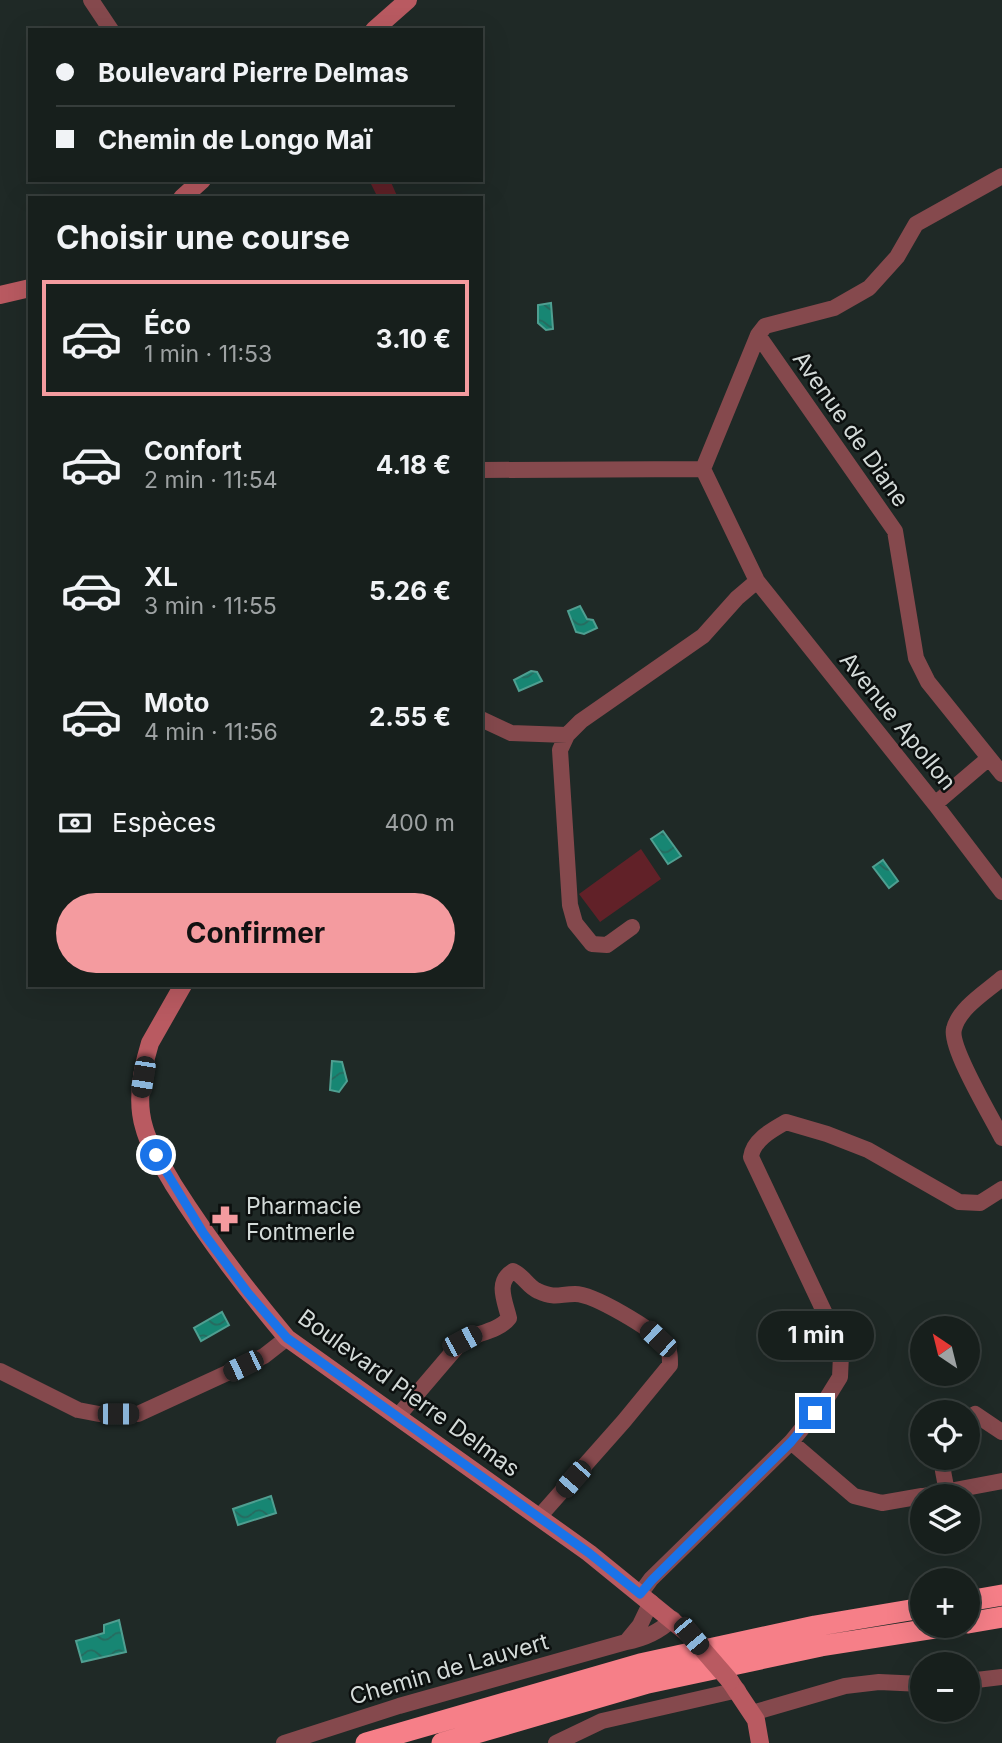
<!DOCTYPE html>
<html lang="fr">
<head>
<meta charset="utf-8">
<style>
  body { margin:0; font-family:Inter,sans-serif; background:#242c29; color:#f1f3f6; height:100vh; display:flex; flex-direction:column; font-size:26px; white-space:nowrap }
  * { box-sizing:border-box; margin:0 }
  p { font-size:23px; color:#9ea2a3 }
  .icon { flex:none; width:38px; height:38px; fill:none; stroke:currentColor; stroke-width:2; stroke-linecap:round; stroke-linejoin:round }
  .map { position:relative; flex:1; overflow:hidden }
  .drawer { position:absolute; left:28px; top:196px; width:455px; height:791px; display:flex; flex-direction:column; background:#171f1c; border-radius:0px; box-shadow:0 7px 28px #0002,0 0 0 2px #363d3b }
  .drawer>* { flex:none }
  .banner { position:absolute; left:28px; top:28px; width:455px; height:154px; border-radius:0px; box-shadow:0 7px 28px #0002,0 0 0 2px #363d3b; display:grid; align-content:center; height:154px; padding:0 28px; background:#171f1c }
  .needle { width:46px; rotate:325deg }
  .tools { position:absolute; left:910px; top:1316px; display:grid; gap:14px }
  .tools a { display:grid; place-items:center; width:70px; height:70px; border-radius:50%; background:#171f1c; box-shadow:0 7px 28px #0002,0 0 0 2px #363d3b; font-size:35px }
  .end { position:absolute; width:32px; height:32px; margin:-16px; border:9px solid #1a73e8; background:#fff; box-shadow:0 0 0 4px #fff }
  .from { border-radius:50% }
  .bubble { position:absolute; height:49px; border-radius:24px; background:#171f1c; box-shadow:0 7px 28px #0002,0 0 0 2px #363d3b; font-size:23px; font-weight:700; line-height:49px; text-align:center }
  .car { position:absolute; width:21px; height:42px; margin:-21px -10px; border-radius:9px; box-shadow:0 0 5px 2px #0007; background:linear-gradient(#222 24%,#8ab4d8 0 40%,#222 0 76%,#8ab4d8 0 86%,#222 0) }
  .banner b { display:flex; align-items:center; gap:24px; height:66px; font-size:26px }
  .banner b+b { border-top:2px solid #363d3b }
  .banner i { width:18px; height:18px; background:#f1f3f6 }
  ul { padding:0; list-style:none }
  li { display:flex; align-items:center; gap:21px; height:116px; margin:0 14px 10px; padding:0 14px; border:4px solid transparent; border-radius:0px }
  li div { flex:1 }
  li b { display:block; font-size:26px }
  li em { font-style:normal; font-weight:700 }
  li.on { border-color:#f49b9f }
  li>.icon { width:63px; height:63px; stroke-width:1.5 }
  h2 { padding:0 28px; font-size:32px; line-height:84px }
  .pay { display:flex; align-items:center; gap:18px; height:77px; padding:0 28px; font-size:26px }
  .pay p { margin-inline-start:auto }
  .cta { display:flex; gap:14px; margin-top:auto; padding:14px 28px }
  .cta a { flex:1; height:80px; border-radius:42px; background:#f49b9f; color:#111; font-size:28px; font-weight:700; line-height:80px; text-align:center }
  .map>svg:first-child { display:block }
  .grass { fill:#612128 }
  .water { fill:url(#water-waves); stroke:#4f9f91; stroke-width:2 }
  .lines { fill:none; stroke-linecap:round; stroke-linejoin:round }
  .street { stroke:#85494d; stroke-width:16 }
  .secondary { stroke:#b95a61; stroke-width:18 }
  .highway { stroke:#f67f88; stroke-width:21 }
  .secondary-bridge { stroke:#b95a61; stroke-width:18 }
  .route { stroke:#1a73e8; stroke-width:9 }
  .labels { text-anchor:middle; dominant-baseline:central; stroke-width:5; stroke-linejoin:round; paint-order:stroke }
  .street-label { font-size:23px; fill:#d3dad8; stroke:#0c100f }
  .poi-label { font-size:23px; fill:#d3dad8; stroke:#0c100f; text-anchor:start }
</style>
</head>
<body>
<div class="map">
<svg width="1002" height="1743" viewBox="0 0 1002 1743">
  <defs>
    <pattern id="water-waves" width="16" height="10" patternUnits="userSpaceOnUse" patternTransform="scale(1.75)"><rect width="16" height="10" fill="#178673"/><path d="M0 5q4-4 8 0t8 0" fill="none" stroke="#276a5f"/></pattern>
  </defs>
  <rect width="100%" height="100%" fill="#1f2926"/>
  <!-- grass -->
  <path class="grass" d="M369,180H390L398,198H378Z
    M641,849L661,879L600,922L579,894Z"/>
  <!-- water -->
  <path class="water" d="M551,303L553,329L546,330L538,323V305Z
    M580,606L587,619L593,620L597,628L584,634L576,632L568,611Z
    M531,671L537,672L542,681L519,691L514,680Z
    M663,831L681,856L668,864L651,839Z
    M883,860L898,881L889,888L873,867Z
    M332,1061L342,1062L347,1081L339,1092L330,1090Z
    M222,1312L229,1325L201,1341L194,1328Z
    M271,1496L276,1513L238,1525L233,1509Z
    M119,1620L126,1652L82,1662L76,1641L104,1633V1625Z"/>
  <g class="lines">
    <!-- street -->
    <path class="street" d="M91,0L111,30
      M1002,176L916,224L897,257L869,288L834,308L765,326L758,335L703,469L757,581L935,804L1002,892
      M758,335L895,531L916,658L928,682L1002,774
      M481,470L703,469
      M481,719L511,733L567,735
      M935,804L989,758
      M632,927L607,945L592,944L575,923L570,905L560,750L567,735L581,721L703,636L737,598L757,581
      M1002,978C986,992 959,1008 954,1029C949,1047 992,1118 1002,1138
      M0,1371L78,1410L99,1414H138L264,1356L287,1338
      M398,1416L462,1341C477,1333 499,1331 509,1318C505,1301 495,1282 513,1271C524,1276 528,1287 538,1291C556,1299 559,1294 575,1294C594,1294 652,1329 665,1344C670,1350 670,1357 670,1365L624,1421L539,1517
      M968,1419L975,1414L1002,1432
      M791,1442L854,1496L882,1503L922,1496
      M947,1492L943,1471L948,1458
      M923,1496L1002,1481
      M640,1594L651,1579L791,1442L827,1398L840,1377L841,1355L837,1339L751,1157C753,1140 772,1130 786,1122L827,1134L868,1150L959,1202L980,1203L1002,1189
      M626,1642L640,1625L651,1602
      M968,1681L1002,1677
      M752,1713L845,1686L879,1682L922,1684
      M284,1743L399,1706L626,1642C645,1639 659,1632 673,1619
      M556,1743L602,1721L738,1690"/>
    <!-- secondary -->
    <path class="secondary" d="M374,30L408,0
      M182,198L202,180
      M0,295L30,288
      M183,985L150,1043C142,1069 136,1101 144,1127C149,1147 163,1166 173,1184C209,1241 244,1287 287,1338L589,1553L691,1636
      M730,1681L756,1720L760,1743"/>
    <!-- highway -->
    <path class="highway" d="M968,1601L1002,1595
      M968,1623L1002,1617
      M366,1743L640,1664L815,1626L922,1608
      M442,1743L648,1683L821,1646L949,1626"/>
    <!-- secondary-bridge -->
    <path class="secondary-bridge" d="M691,1636L730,1681"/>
  </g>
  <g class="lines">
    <!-- route -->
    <path class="route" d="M156,1155L204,1234L248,1293L287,1338L589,1553L640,1594L652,1580L791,1442L815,1413"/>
  </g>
  <!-- icons -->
  <defs>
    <g id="pharmacy-bare" transform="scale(2.1)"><path d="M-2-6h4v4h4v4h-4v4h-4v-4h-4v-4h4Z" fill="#f49b9f" stroke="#0c100f" stroke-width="2.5" paint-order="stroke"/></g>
  </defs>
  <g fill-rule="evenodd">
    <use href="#pharmacy-bare" x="225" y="1219"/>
  </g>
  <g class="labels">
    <!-- street labels -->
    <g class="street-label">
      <text transform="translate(851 429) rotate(55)">Avenue de Diane</text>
      <text transform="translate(898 721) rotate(51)">Avenue Apollon</text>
      <text transform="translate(409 1393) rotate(36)">Boulevard Pierre Delmas</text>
      <text transform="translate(449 1669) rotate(-16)">Chemin de Lauvert</text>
    </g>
    <!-- poi labels -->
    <g class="poi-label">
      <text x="246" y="1206">Pharmacie<tspan x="246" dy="26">Fontmerle</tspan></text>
    </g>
  </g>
</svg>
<div class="tools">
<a><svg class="needle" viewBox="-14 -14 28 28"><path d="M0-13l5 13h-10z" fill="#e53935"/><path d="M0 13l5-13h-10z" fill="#9ea2a3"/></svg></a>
<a><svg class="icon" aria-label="locate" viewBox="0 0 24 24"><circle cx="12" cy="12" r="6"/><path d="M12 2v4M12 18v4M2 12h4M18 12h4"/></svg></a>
<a><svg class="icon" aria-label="layers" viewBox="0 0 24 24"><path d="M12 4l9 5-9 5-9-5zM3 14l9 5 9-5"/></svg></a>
<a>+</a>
<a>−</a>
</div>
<i class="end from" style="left:156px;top:1155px"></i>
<i class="end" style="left:815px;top:1413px"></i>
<div class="bubble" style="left:758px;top:1311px;width:116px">1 min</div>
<i class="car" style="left:143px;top:1077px;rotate:189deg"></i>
<i class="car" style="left:658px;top:1339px;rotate:313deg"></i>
<i class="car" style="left:462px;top:1341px;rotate:62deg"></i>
<i class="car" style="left:243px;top:1366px;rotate:244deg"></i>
<i class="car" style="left:118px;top:1414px;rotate:90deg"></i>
<i class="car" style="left:573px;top:1479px;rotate:221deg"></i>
<i class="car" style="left:691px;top:1636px;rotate:140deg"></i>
<div class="banner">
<b><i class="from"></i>Boulevard Pierre Delmas</b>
<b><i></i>Chemin de Longo Maï</b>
</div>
<section class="drawer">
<h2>Choisir une course</h2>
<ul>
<li class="on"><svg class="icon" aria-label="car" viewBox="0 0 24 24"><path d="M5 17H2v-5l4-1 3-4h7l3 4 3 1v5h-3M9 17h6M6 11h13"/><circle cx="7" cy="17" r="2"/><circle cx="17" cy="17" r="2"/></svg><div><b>Éco</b><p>1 min · 11:53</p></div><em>3.10 €</em></li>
<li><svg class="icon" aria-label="car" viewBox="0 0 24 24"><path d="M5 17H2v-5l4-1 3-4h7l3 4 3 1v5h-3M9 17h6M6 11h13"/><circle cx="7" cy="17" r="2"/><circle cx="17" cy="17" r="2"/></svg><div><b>Confort</b><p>2 min · 11:54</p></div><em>4.18 €</em></li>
<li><svg class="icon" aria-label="car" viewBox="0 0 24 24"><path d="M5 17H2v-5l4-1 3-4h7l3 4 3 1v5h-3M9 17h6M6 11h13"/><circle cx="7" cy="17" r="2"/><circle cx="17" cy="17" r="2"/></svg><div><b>XL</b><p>3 min · 11:55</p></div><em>5.26 €</em></li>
<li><svg class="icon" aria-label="car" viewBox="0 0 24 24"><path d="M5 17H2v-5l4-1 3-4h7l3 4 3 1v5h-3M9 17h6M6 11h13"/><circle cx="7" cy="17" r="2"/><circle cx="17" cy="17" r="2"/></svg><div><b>Moto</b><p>4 min · 11:56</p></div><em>2.55 €</em></li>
</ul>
<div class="pay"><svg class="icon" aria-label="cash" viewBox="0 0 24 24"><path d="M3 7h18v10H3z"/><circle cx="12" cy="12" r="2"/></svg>Espèces<p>400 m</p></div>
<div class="cta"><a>Confirmer</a></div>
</section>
</div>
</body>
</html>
